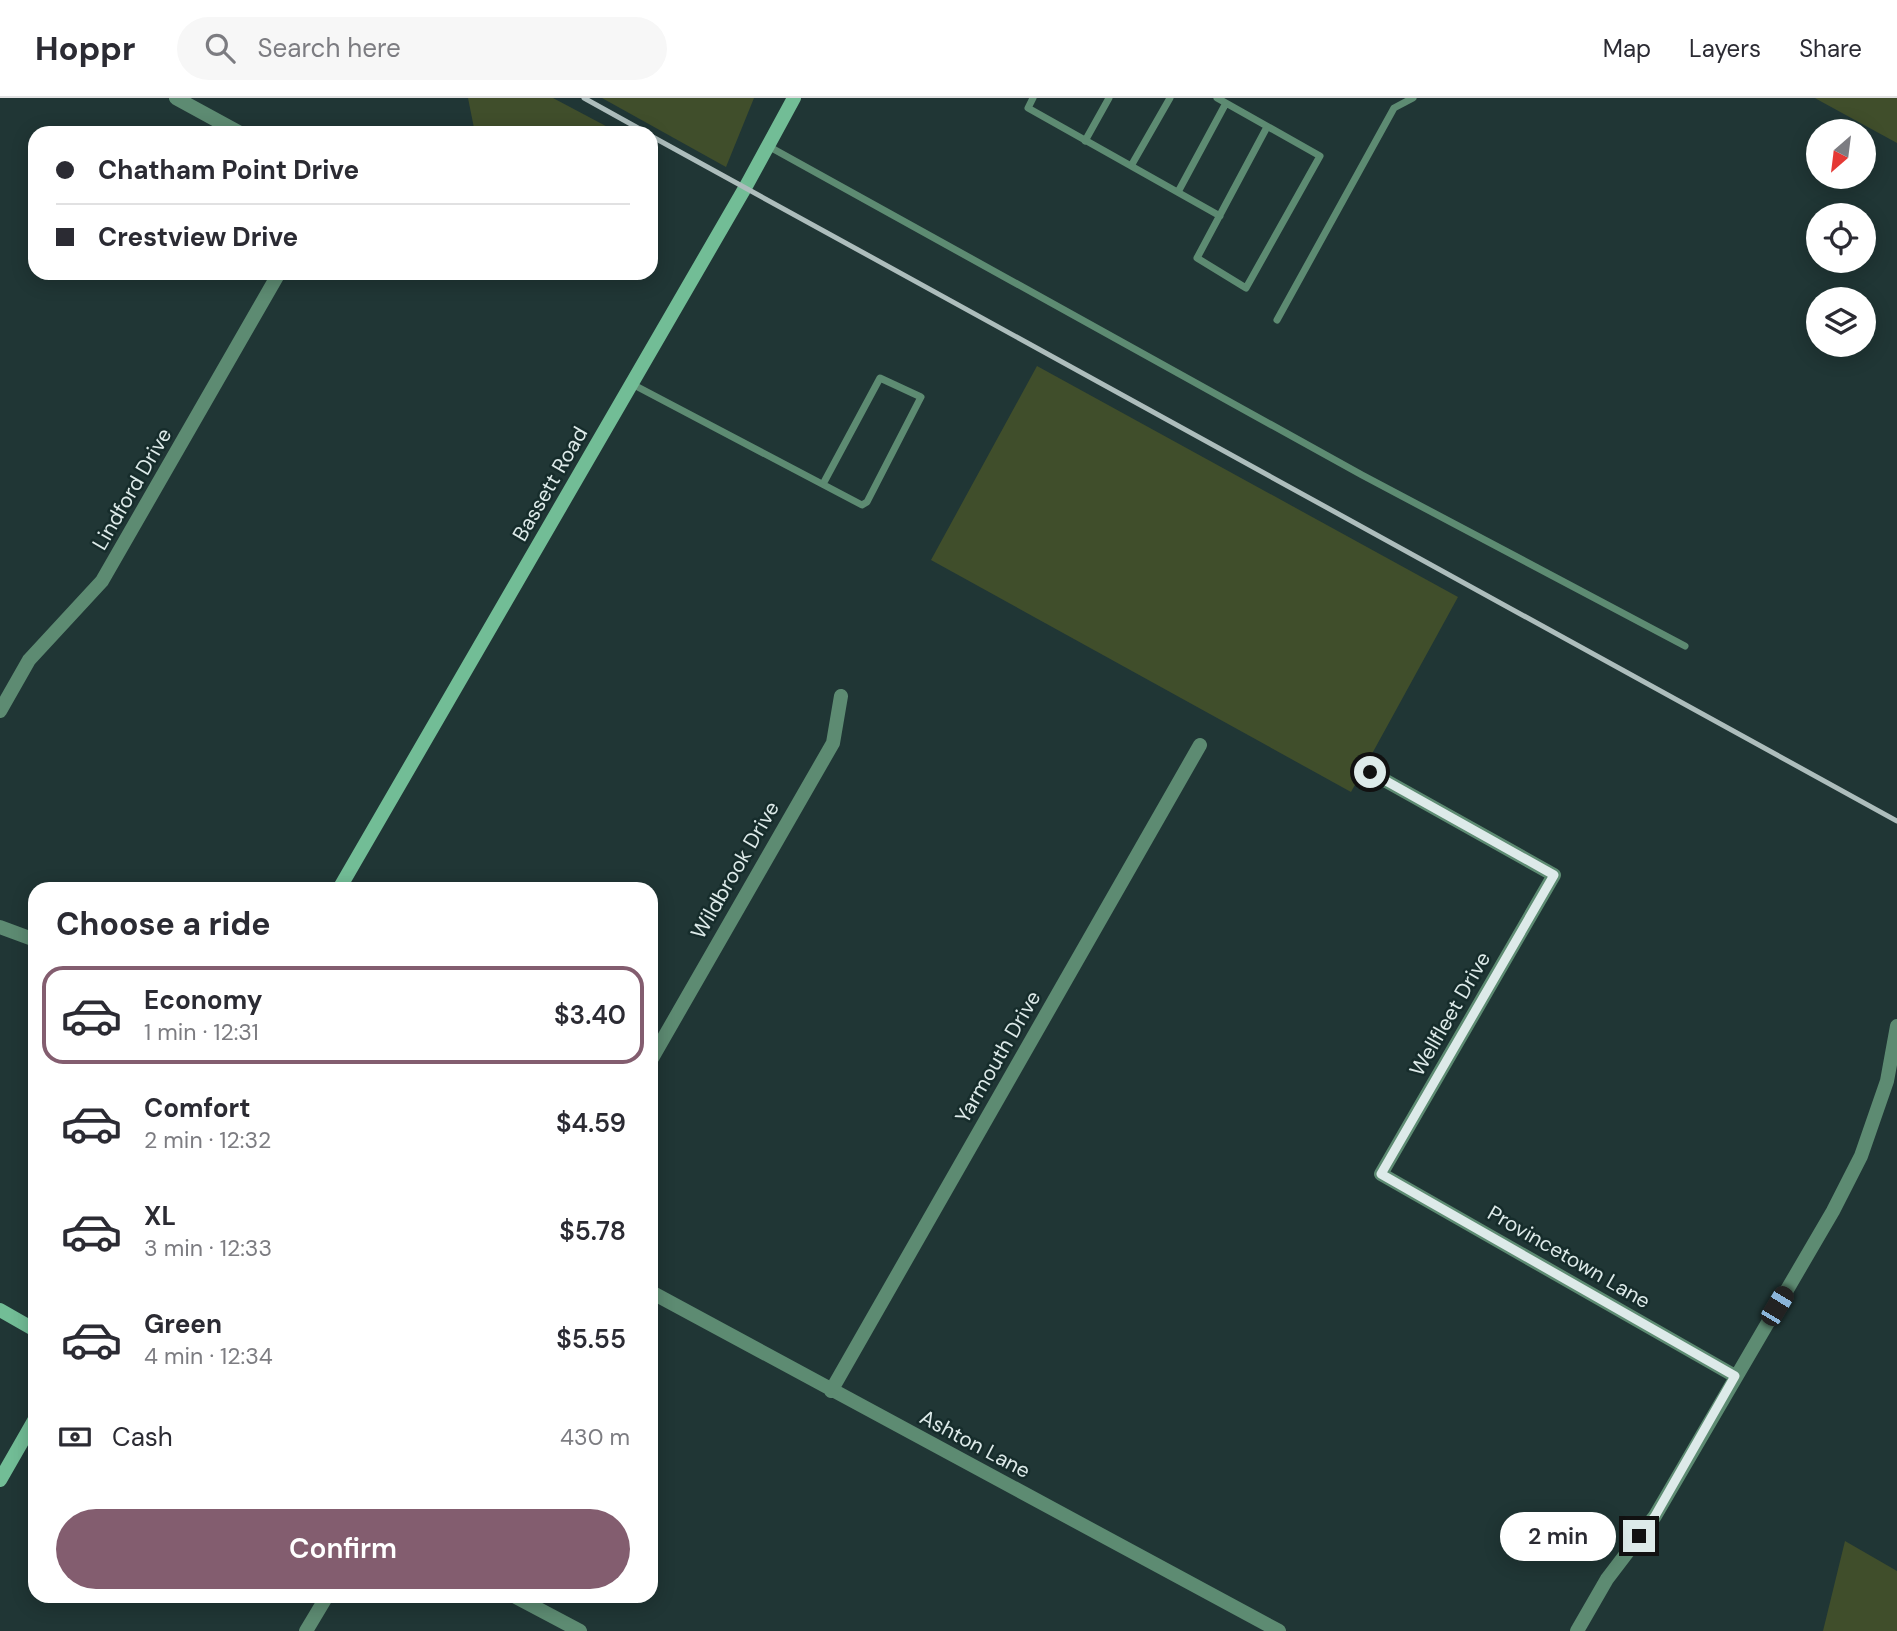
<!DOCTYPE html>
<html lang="en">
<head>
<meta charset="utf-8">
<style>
  body { margin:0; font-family:"DM Sans",sans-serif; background:#f7f7f7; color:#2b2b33; height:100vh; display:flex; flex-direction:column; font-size:26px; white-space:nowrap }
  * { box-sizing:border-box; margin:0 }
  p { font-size:23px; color:#7c7c81 }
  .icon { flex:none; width:38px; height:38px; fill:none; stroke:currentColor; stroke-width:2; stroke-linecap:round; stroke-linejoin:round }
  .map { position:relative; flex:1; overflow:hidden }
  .details { position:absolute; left:28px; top:784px; width:630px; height:721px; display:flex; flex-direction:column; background:#fff; border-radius:21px; box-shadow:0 4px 18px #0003 }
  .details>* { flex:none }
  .top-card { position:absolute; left:28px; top:28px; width:630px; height:154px; border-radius:21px; box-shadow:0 4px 18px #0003; display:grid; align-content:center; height:154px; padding:0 28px; background:#fff }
  .needle { width:46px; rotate:208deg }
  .buttons { position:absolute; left:1806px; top:21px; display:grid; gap:14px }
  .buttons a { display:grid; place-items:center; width:70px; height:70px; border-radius:50%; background:#fff; box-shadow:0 4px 18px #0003; font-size:35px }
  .end { position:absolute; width:32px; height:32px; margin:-16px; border:9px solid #ddeae9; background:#111; box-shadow:0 0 0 4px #111 }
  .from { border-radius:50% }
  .bubble { position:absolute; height:49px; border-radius:24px; background:#fff; box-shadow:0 4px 18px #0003; font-size:23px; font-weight:600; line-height:49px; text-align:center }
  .car { position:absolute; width:21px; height:42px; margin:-21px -10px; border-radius:9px; box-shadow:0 0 5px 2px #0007; background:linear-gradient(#222 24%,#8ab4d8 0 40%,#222 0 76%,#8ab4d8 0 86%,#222 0) }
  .top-card b { display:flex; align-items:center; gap:24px; height:66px; font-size:26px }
  .top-card b+b { border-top:2px solid #e1e1e2 }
  .top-card i { width:18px; height:18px; background:#2b2b33 }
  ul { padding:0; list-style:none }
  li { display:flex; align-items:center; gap:21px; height:98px; margin:0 14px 10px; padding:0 14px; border:4px solid transparent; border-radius:21px }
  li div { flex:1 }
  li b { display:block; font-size:26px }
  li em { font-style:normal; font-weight:600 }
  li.on { border-color:#835d6f }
  li>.icon { width:63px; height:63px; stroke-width:1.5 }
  h2 { padding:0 28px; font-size:32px; line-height:84px }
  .pay { display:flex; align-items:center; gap:18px; height:77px; padding:0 28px; font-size:26px }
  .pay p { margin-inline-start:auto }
  .cta { display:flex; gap:14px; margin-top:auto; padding:14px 28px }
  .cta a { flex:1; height:80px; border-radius:42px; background:#835d6f; color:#fff; font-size:28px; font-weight:600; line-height:80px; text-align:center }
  header { display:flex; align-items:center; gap:42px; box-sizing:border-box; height:98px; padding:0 35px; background:#fff; border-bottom:2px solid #e1e1e2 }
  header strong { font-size:33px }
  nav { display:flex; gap:38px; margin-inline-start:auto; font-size:24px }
  .search { width:490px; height:63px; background:#f7f7f7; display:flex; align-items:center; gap:18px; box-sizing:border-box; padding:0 24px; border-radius:38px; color:#7c7c81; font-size:26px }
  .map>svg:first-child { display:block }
  .green { fill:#404e2b }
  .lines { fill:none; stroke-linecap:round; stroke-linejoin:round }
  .lane { stroke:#5d8b72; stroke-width:7 }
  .street { stroke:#5d8b72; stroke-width:14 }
  .secondary { stroke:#72bd96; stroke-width:14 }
  .rail { stroke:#adbdbc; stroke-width:5 }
  .route { stroke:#ddeae9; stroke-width:9 }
  .labels { text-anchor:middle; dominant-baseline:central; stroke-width:5; stroke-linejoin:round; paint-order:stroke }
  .street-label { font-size:21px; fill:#ddeae9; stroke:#162c2b }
</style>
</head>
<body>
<header>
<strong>Hoppr</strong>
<div class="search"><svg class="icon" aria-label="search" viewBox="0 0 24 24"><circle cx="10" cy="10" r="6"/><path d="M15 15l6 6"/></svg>Search here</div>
<nav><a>Map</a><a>Layers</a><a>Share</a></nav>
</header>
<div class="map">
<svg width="1897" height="1533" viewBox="0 0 1897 1533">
  <rect width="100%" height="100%" fill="#203635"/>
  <!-- green -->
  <path class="green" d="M468,0H553L619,35H475Z
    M602,0H754L726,69Z
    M1815,0H1897V45L1822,4Z
    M1037,268L1458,499L1351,694L931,462Z
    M1845,1443L1897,1473V1533H1823Z"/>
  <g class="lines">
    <!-- lane -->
    <path class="lane" d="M1033,0L1028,10L1220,118
      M1217,0L1320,58L1246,190L1197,160L1267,29
      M1085,43L1109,0
      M768,48L1362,377L1685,548
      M1131,68L1170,0
      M1178,94L1226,5
      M1277,222L1394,10L1413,0
      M632,286L862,407L867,404L921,299L880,280L823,386"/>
    <!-- street -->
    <path class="street" d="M176,0L240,35
      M0,613L29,562L102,483L279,175
      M1370,674L1554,777L1381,1076L1735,1278
      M0,829L35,842
      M651,962L833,645L841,598
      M651,1194L1279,1533
      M831,1293L1200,647
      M514,1498L580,1533
      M306,1533L327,1498
      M1577,1533L1607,1481L1655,1418L1833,1113L1861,1058L1887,983L1897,928"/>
    <!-- secondary -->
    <path class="secondary" d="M339,791L745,90L794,0
      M0,1212L35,1232
      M0,1382L35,1321"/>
    <!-- rail -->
    <path class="rail" d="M584,0L647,35
      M651,38L1897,723"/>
  </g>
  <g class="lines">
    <!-- route -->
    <path class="route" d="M1370,674L1554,777L1381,1076L1735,1278L1655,1418L1639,1438"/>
  </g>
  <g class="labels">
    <!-- street labels -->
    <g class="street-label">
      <text transform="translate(550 386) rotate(-60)">Bassett Road</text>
      <text transform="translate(132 391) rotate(-60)">Lindford Drive</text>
      <text transform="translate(735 772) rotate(-60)">Wildbrook Drive</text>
      <text transform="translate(1450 916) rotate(-60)">Wellfleet Drive</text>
      <text transform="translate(998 959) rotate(-60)">Yarmouth Drive</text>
      <text transform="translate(1569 1159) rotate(30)">Provincetown Lane</text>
      <text transform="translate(975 1346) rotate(28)">Ashton Lane</text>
    </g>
  </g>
</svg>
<div class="buttons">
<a><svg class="needle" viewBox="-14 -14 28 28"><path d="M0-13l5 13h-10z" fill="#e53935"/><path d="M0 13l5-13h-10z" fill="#7c7c81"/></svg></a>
<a><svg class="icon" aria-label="locate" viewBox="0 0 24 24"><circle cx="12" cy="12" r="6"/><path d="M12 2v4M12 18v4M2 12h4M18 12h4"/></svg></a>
<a><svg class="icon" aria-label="layers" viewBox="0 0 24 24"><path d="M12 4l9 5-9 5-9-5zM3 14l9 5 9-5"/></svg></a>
</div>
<i class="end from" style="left:1370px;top:674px"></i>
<i class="end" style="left:1639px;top:1438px"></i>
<div class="bubble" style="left:1500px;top:1414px;width:116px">2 min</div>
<i class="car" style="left:1777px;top:1208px;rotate:31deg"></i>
<div class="top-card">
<b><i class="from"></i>Chatham Point Drive</b>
<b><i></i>Crestview Drive</b>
</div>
<section class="details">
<h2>Choose a ride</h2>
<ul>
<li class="on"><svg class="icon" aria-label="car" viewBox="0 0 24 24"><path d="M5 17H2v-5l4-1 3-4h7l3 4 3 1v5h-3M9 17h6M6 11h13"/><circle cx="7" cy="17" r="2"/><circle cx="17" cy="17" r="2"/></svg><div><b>Economy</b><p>1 min · 12:31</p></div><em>$3.40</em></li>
<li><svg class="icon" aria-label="car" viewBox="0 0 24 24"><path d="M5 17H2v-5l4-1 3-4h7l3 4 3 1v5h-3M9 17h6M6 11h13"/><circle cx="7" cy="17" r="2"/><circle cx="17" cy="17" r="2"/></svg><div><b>Comfort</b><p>2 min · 12:32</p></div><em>$4.59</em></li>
<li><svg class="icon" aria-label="car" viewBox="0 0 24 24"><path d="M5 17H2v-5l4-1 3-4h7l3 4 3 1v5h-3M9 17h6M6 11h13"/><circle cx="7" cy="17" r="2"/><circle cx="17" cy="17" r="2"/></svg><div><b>XL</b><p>3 min · 12:33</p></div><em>$5.78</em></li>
<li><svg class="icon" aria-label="car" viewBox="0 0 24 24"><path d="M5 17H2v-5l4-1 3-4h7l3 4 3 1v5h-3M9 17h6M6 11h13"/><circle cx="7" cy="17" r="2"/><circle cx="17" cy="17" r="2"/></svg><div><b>Green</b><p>4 min · 12:34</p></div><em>$5.55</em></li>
</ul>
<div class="pay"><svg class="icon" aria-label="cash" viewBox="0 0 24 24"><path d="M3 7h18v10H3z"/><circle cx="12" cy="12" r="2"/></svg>Cash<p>430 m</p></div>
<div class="cta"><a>Confirm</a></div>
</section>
</div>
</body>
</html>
